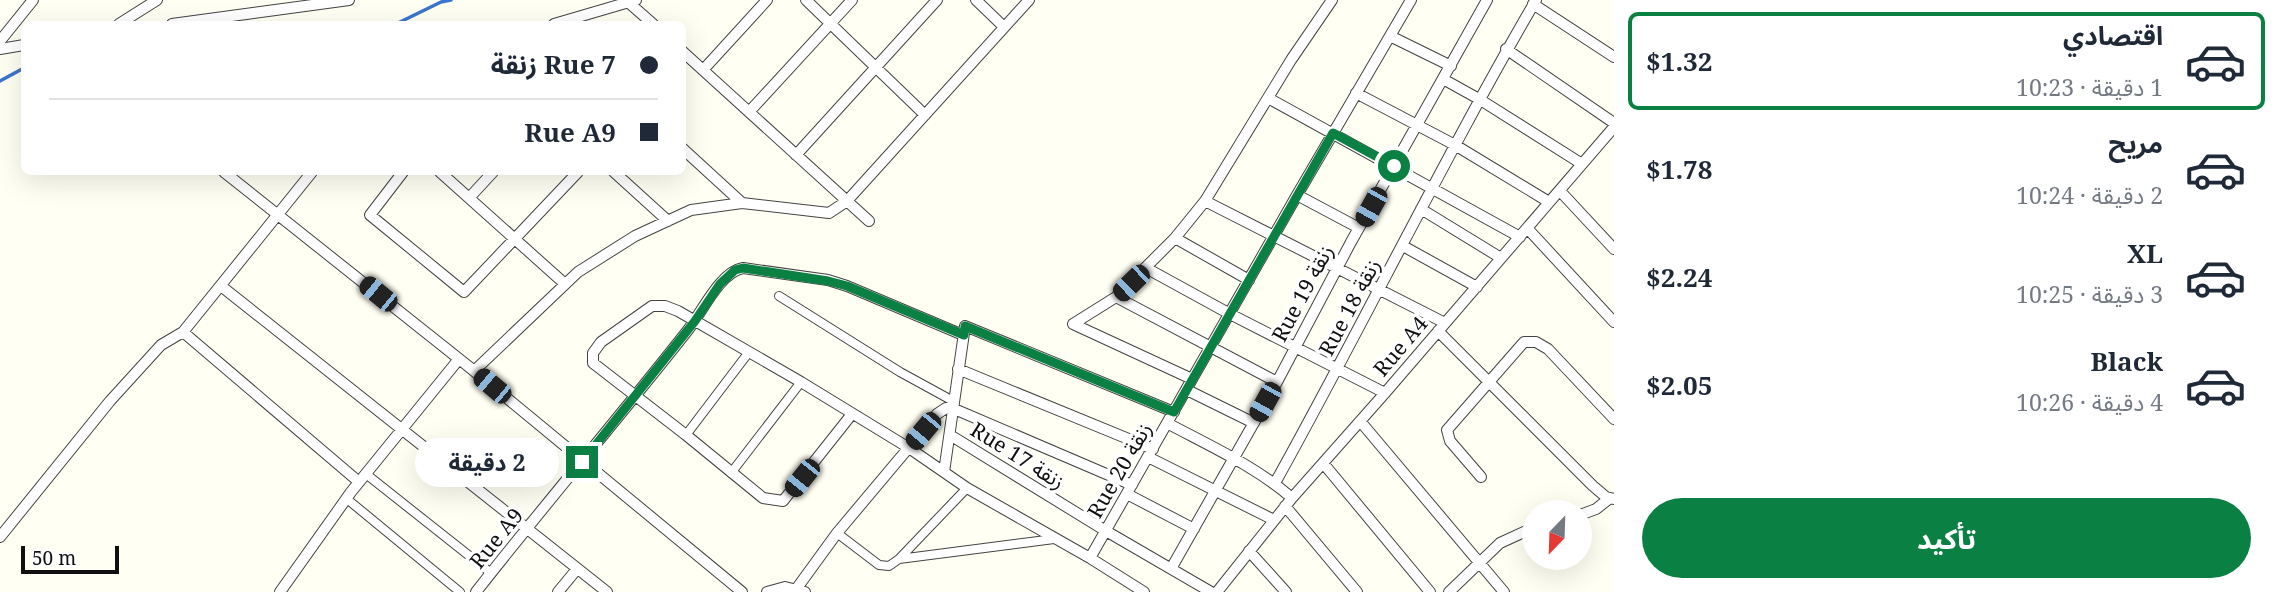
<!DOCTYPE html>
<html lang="ar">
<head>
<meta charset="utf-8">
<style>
  body { margin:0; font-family:"Noto Serif","Noto Sans Arabic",serif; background:#f6f6f7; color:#1f2937; direction:rtl; height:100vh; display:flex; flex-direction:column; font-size:26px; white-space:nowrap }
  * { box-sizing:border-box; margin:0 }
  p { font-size:23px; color:#747a83 }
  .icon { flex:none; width:38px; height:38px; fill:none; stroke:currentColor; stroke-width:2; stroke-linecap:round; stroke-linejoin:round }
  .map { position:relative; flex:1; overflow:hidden; direction:ltr }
  .details { display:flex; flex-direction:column; background:#fff; width:665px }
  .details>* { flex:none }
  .guide { position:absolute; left:21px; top:21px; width:665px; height:154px; border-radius:10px; box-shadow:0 7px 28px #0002; direction:rtl; display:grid; align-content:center; height:154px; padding:0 28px; background:#fff }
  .needle { width:46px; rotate:203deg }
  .fabs { position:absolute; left:1522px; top:500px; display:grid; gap:14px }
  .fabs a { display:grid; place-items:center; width:70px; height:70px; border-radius:50%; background:#fff; box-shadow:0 7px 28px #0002; font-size:35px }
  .scale { position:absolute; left:21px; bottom:18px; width:98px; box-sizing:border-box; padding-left:7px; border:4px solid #101010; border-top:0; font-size:19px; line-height:24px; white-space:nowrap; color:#101010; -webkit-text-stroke:5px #fff; paint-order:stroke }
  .end { position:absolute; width:32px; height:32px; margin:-16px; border:9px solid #0b8043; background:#fff; box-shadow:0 0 0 4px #fff }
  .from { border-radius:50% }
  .bubble { position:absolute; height:49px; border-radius:24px; background:#fff; box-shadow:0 7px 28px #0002; font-size:23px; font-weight:700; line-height:49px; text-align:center; direction:rtl }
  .car { position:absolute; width:21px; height:42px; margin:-21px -10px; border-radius:9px; box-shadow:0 0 5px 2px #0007; background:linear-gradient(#222 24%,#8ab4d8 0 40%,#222 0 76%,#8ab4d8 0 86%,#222 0) }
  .guide b { display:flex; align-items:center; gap:24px; height:66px; font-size:26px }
  .guide b+b { border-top:2px solid #e0e1e3 }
  .guide i { width:18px; height:18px; background:#1f2937 }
  ul { padding:12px 0 0; list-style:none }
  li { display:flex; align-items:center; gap:21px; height:98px; margin:0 14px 10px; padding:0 14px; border:4px solid transparent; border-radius:10px }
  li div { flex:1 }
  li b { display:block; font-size:26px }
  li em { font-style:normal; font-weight:700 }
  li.current { border-color:#0b8043 }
  li>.icon { width:63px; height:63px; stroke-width:1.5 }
  .action { display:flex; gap:14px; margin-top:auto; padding:14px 28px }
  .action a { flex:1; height:80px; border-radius:42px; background:#0b8043; color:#fff; font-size:28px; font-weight:700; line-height:80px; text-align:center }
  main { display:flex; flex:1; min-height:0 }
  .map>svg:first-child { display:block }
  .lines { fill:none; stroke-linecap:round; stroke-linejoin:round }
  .stream { stroke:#3b75d0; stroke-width:3.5 }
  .pedestrian-casing { stroke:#434343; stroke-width:10 }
  .minor-casing { stroke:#434343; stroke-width:12 }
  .pedestrian { stroke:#fff; stroke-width:8 }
  .minor { stroke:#fff; stroke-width:10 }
  .route { stroke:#0b8043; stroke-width:9 }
  .labels { text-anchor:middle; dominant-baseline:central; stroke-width:7; stroke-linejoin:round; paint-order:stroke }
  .street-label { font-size:21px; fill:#101010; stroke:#fff }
</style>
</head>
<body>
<main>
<section class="details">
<ul>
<li class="current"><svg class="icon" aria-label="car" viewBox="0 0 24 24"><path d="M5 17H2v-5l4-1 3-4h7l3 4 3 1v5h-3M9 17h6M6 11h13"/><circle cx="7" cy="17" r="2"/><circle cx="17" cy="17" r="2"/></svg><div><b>اقتصادي</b><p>1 دقيقة · 10:23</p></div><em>$1.32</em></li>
<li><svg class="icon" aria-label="car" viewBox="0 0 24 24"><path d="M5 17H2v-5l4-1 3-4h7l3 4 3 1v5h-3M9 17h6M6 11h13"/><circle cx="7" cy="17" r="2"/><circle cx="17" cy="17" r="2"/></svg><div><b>مريح</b><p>2 دقيقة · 10:24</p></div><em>$1.78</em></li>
<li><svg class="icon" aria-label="car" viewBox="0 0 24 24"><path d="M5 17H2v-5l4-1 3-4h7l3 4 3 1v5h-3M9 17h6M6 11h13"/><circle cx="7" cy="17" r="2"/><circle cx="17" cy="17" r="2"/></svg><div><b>XL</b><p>3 دقيقة · 10:25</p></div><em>$2.24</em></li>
<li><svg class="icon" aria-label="car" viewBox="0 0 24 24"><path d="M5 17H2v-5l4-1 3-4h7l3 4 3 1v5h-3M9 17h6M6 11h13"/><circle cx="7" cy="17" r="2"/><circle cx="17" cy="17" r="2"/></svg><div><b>Black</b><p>4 دقيقة · 10:26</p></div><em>$2.05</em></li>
</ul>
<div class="action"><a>تأكيد</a></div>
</section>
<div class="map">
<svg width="1614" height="592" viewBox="0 0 1614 592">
  <rect width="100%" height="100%" fill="#fffff3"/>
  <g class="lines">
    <!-- stream -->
    <path class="stream" d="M396,24L441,2L451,0
      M0,81L24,68"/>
    <!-- pedestrian casing -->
    <g class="pedestrian-casing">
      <path id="pedestrian" d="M779,296L900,372L953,401
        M686,435L749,352
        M731,473L801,382
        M366,474L491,573
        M967,488L899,559L1054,539
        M347,499L460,592
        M837,533L879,565L889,566L899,559"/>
    </g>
    <!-- minor casing -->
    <g class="minor-casing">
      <path id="minor" d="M806,0L925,115
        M976,0L1004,27
        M628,2L653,24
        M1533,4L1614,57
        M119,24L157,0
        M172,24L349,0
        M554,24L636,0
        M1390,36L1451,66
        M0,41L33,0
        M0,49L24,45
        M1506,49L1614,123
        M682,51L869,221
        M703,70L767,0
        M1443,79L1479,99L1582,164
        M1356,93L1455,145L1549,202
        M1268,98L1520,237
        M749,112L852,0
        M682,148L742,203
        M796,155L937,0
        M224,172L468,366L742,592
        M403,172L370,215L464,292L578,172
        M440,172L565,284
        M614,172L668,221
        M1560,191L1614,249
        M1297,195L1359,228
        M469,198L493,172
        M1205,201L1445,323
        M1421,209L1501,258
        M1527,228L1614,322
        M1175,238L1249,280
        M1403,246L1477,287
        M1146,268L1230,314L1385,393
        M221,286L607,592
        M1116,297L1277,382
        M1073,324L1116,297L1175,238L1205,201L1291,60L1332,0
        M1073,324L1192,379
        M1438,331L1593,486L1606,497L1614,499
        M183,332L359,482
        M958,369L1153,449
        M474,371L578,272L635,236L691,210L742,203L829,213L847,201L1029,0
        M1187,390L1254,423
        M852,414L783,501L763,498L686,435L593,363V353L601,342L652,306H665L678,311L801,382L909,448L967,488L1090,558L1144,592
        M1360,421L1504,592
        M1167,423C1210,446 1255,466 1292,498
        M950,435L1106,531L1211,592
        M1148,457L1274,520
        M1323,463L1430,592
        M944,472L965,326L1174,412
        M1481,477L1450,441L1447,430L1524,342H1536L1548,349L1614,419
        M1275,483C1364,323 1444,158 1536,0
        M1127,494L1194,529
        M1285,506L1357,592
        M1580,515L1596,509L1610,498
        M0,537L110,401L161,345L183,332L312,172
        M1249,551L1286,592
        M1090,558L1297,195L1411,0
        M1172,567L1277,382L1351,242L1487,0
        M797,588L837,533L937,414L946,408H952L1132,485
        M280,592L351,492L459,359
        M476,592C545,504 618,419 688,330C702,312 720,272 743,268L828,280L847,286L963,335
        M558,592L577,569
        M767,592L785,587L805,592
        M1217,592L1292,498L1385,393L1614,127
        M1449,592L1500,543L1535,527"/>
    </g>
    <!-- pedestrian -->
    <use href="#pedestrian" class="pedestrian"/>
    <!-- minor -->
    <use href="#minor" class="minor"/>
  </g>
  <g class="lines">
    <!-- route -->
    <path class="route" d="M582,462L695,321L720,284L735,270L743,268L828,281L847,286L964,335L965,326L1174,412L1333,133L1394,166"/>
  </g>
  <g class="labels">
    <!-- street labels -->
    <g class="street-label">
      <text transform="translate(1302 293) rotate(-62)">Rue 19 زنقة</text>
      <text transform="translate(1349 307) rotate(-62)">Rue 18 زنقة</text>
      <text transform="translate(1400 346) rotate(-50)">Rue A4</text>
      <text transform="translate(1018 455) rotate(32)">Rue 17 زنقة</text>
      <text transform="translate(1119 470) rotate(-60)">Rue 20 زنقة</text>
      <text transform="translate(496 538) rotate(-51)">Rue A9</text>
    </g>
  </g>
</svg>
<div class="fabs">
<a><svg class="needle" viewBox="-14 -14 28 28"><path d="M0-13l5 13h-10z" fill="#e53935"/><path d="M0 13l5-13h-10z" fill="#747a83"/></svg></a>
</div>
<div class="scale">50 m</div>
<i class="end from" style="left:1394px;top:166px"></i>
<i class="end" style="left:582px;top:462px"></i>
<div class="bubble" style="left:415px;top:438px;width:144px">2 دقيقة</div>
<i class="car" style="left:1371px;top:207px;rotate:209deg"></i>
<i class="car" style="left:1131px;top:283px;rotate:226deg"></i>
<i class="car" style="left:378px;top:294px;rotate:309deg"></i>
<i class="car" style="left:492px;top:386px;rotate:310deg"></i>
<i class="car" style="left:1265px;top:402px;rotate:209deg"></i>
<i class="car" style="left:923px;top:431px;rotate:220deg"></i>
<i class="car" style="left:802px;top:478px;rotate:219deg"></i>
<div class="guide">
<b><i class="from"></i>Rue 7 زنقة</b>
<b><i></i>Rue A9</b>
</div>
</div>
</main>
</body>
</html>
